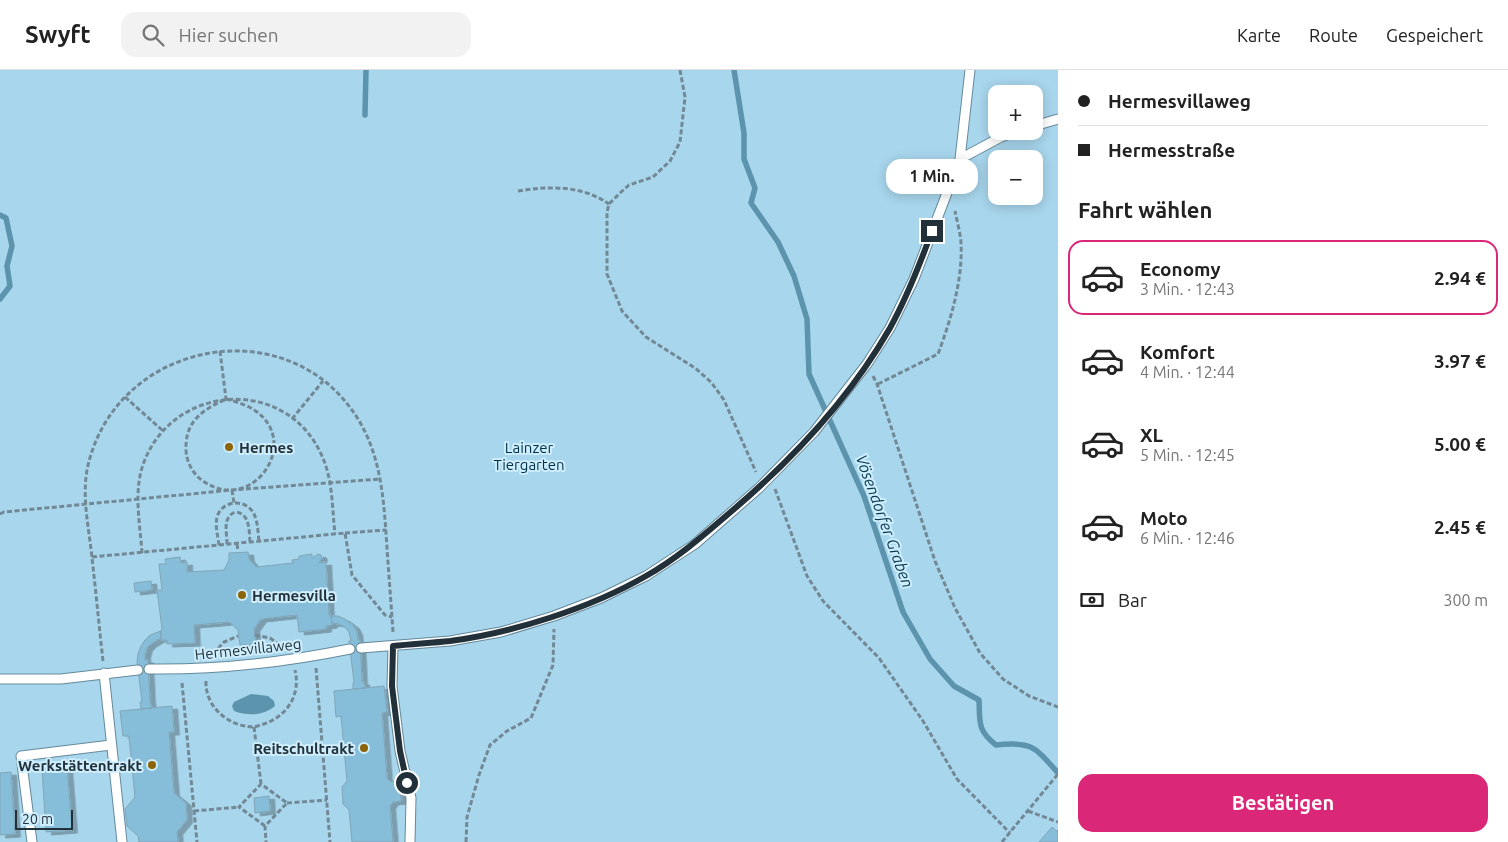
<!DOCTYPE html>
<html lang="de">
<head>
<meta charset="utf-8">
<style>
  body { margin:0; font-family:Ubuntu,sans-serif; background:#f2f2f2; color:#222; height:100vh; display:flex; flex-direction:column; font-size:19px; white-space:nowrap }
  * { box-sizing:border-box; margin:0 }
  p { font-size:16px; color:#767676 }
  .icon { flex:none; width:28px; height:28px; fill:none; stroke:currentColor; stroke-width:2; stroke-linecap:round; stroke-linejoin:round }
  .map { position:relative; flex:1; overflow:hidden }
  .sheet { display:flex; flex-direction:column; background:#fff; width:450px }
  .sheet>* { flex:none }
  .banner { display:grid; align-content:center; height:110px; padding:0 20px; background:#fff }
  .controls { position:absolute; left:988px; top:15px; display:grid; gap:10px }
  .controls a { display:grid; place-items:center; width:55px; height:55px; border-radius:10px; background:#fff; box-shadow:0 2px 12px #0003; font-size:25px }
  .scale { position:absolute; left:15px; bottom:12px; width:58px; box-sizing:border-box; padding-left:5px; border:2px solid #223139; border-top:0; font-size:14px; line-height:18px; white-space:nowrap; color:#223139; -webkit-text-stroke:4px #ceedfd; paint-order:stroke }
  .end { position:absolute; width:22px; height:22px; margin:-11px; border:6px solid #223139; background:#fff; box-shadow:0 0 0 2px #fff }
  .from { border-radius:50% }
  .bubble { position:absolute; height:35px; border-radius:15px; background:#fff; box-shadow:0 2px 12px #0003; font-size:16px; font-weight:700; line-height:35px; text-align:center }
  .banner b { display:flex; align-items:center; gap:18px; height:48px; font-size:19px }
  .banner b+b { border-top:1px solid #e0e0e0 }
  .banner i { width:12px; height:12px; background:#222 }
  ul { padding:0; list-style:none }
  li { display:flex; align-items:center; gap:15px; height:75px; margin:0 10px 8px; padding:0 10px; border:2px solid transparent; border-radius:15px }
  li div { flex:1 }
  li b { display:block; font-size:19px }
  li em { font-style:normal; font-weight:700 }
  li.active { border-color:#db2777 }
  li>.icon { width:45px; height:45px; stroke-width:1.5 }
  h2 { padding:0 20px; font-size:22px; line-height:60px }
  .pay { display:flex; align-items:center; gap:12px; height:55px; padding:0 20px; font-size:19px }
  .pay p { margin-inline-start:auto }
  .cta { display:flex; gap:10px; margin-top:auto; padding:10px 20px }
  .cta a { flex:1; height:58px; border-radius:15px; background:#db2777; color:#fff; font-size:20px; font-weight:700; line-height:58px; text-align:center }
  header { display:flex; align-items:center; gap:30px; box-sizing:border-box; height:70px; padding:0 25px; background:#fff; border-bottom:1px solid #e0e0e0 }
  header strong { font-size:24px }
  nav { display:flex; gap:28px; margin-inline-start:auto; font-size:18px }
  .search { width:350px; height:45px; background:#f2f2f2; display:flex; align-items:center; gap:12px; box-sizing:border-box; padding:0 18px; border-radius:15px; color:#767676; font-size:19px }
  main { display:flex; flex:1; min-height:0 }
  .map>svg:first-child { display:block }
  .green { fill:#a8d6ed; fill-rule:evenodd }
  .water { fill:#5d94ad }
  .lines { fill:none; stroke-linecap:round; stroke-linejoin:round }
  .stream { stroke:#5d94ad; stroke-width:5.5 }
  .building { fill:#86bed9; stroke:#80a5b8; filter:url(#shadow) }
  .service-casing { stroke:#64899b; stroke-width:11 }
  .path { stroke:#728995; stroke-width:3; stroke-dasharray:5 2.5; stroke-linecap:butt }
  .service { stroke:#fff; stroke-width:9 }
  .route { stroke:#223139; stroke-width:6 }
  .poi-dot { fill:#8c6306; stroke:#ceedfd; stroke-width:2 }
  .labels { text-anchor:middle; dominant-baseline:central; stroke-width:4; stroke-linejoin:round; paint-order:stroke }
  .poi-label { font-size:15px; font-weight:bold; fill:#223139; stroke:#ceedfd; text-anchor:start }
  .park-label { font-size:15px; fill:#003144; stroke:#ceedfd }
  .street-label { font-size:15px; fill:#223139; stroke:#ceedfd }
  .water-label { font-size:16px; font-style:italic; fill:#05384b; stroke:#ceedfd }
</style>
</head>
<body>
<header>
<strong>Swyft</strong>
<div class="search"><svg class="icon" aria-label="search" viewBox="0 0 24 24"><circle cx="10" cy="10" r="6"/><path d="M15 15l6 6"/></svg>Hier suchen</div>
<nav><a>Karte</a><a>Route</a><a>Gespeichert</a></nav>
</header>
<main>
<div class="map">
<svg width="1058" height="772" viewBox="0 0 1058 772">
  <defs>
    <filter id="shadow"><feDropShadow dx="5.5" dy="3" stdDeviation="0" flood-color="#0004"/></filter>
  </defs>
  <rect width="100%" height="100%" fill="#ceedfd"/>
  <!-- green -->
  <path class="green" d="M0,0H1058V772H0ZM996,24H1034V61H996ZM996,89H1034V126H996Z"/>
  <!-- water -->
  <path class="water" d="M251,624L268,626L274,631L275,636C263,646 248,646 234,641L232,636L234,632Z"/>
  <g class="lines">
    <!-- stream -->
    <path class="stream" d="M734,0L744,63V89L755,118L751,133L778,172L794,206L807,249L809,304L864,426L903,542L930,589L954,616L979,630C980,652 977,660 996,675C1032,671 1035,677 1058,703
      M365,45L366,0
      M0,145L6,148L12,176L7,196L10,216L0,229"/>
  </g>
  <!-- building -->
  <path class="building" d="M248,482L249,489L256,497L293,493L292,490L299,489V486L312,484V488L318,484L321,485L322,488L319,493L326,492L329,545H331L332,555L326,556V559L299,562L297,545L261,549L254,559L256,574L240,575L238,560L229,552L194,555L195,573L167,574V570H161V560L162,559L157,520H162L159,494H166L165,489L180,487L181,493L187,492V502L224,500L229,490V483Z
    M151,511L152,520L135,522L134,513Z
    M331,546H338L345,549L354,556L357,562L358,570H360L362,612H364L365,618L353,619V613L354,612L349,571H351L349,562L345,557L339,554L332,553Z
    M161,561V568L151,574L147,578L145,585V590H148L150,631L152,638L141,639L140,632H142L137,591L138,584L141,576L145,570L150,565Z
    M384,616L387,642L382,643L387,708L391,712L399,710L401,731L393,732L390,736L393,772H352L349,740L343,734L342,717L347,711L341,646L336,647L334,621Z
    M172,636L174,662H169L174,723L186,733L187,750L177,762L178,772H139L138,766L127,756L125,739L135,727L129,666H123L120,641Z
    M67,697L72,760L46,762L42,699Z
    M11,702L15,764L0,765V703Z
    M269,726L270,741L255,743L254,728Z
    M1052,757L1058,762V772H1039Z"/>
  <g class="lines">
    <!-- service casing -->
    <g class="service-casing">
      <path id="service" d="M1034,56L1058,49
        M960,89L1001,67L1018,61
        M393,576L392,616L400,681L411,728L410,772
        M361,578L450,571L501,562L554,546L601,528L646,506L695,474L759,418L814,362L867,294L890,258L914,209L960,89L970,0
        M149,599C214,600 286,592 350,579
        M104,603L122,772
        M0,609H61L138,600
        M32,772L21,686L111,675"/>
    </g>
    <!-- path -->
    <path class="path" d="M680,0L685,27L680,72L670,91L653,107L629,115L620,123L609,134L607,142V204L622,241L646,267L695,298L711,312L724,330L756,402
      M518,121C549,116 582,115 609,134
      M220,281L226,329
      M873,306L877,314L935,491L955,538L980,583L1003,609L1029,626L1058,637
      M878,314L938,284C951,249 963,210 961,172C960,162 957,151 955,141
      M125,327L162,360
      M226,329C237,332 248,335 257,342C301,375 251,445 203,411C191,403 185,388 186,375C187,349 205,339 226,329Z
      M292,349L323,311
      M775,419L807,506L823,531L879,588L923,651L957,709L1010,763
      M232,420L234,433
      M0,444L4,442L232,420L380,409
      M345,463L386,460
      M227,474C227,462 222,448 235,442C250,443 249,460 250,472
      M237,474L238,481
      M219,475C218,467 215,456 217,447C222,430 246,428 254,444C258,452 258,463 259,472
      M142,483C140,453 133,420 144,392C174,313 287,306 322,386C333,410 332,438 335,464
      M92,487L345,463L352,505L385,545L392,547
      M255,565L270,568L283,577
      M213,584L224,572L238,566
      M103,591C99,556 96,522 92,488C89,458 82,430 87,400C113,271 288,236 358,349C382,388 384,433 387,478C389,506 391,534 393,562
      M316,598L330,772
      M206,611C205,637 228,656 253,657C256,657 260,655 264,654C287,646 301,625 295,600
      M182,613L197,772
      M254,657L261,714
      M287,733L327,730
      M194,741L239,737
      M1028,741L1058,752
      M265,756L239,737L261,714L287,733L265,756L266,772
      M466,772L467,747L479,705L490,675L507,661L531,648L553,595L554,559
      M1002,772L1058,704"/>
    <!-- service -->
    <use href="#service" class="service"/>
  </g>
  <g class="lines">
    <!-- route -->
    <path class="route" d="M407,713L400,681L392,616L393,576C412,574 431,573 450,571C512,563 591,538 646,506C678,488 705,464 733,440C794,388 850,328 890,258C907,227 920,194 932,161"/>
  </g>
  <!-- markers -->
  <g class="poi-dot">
    <circle cx="229" cy="377" r="5"/>
    <circle cx="242" cy="525" r="5"/>
    <circle cx="364" cy="678" r="5"/>
    <circle cx="152" cy="695" r="5"/>
  </g>
  <g class="labels">
    <!-- poi labels -->
    <g class="poi-label">
      <text x="239" y="377">Hermes</text>
      <text x="252" y="525">Hermesvilla</text>
      <text x="354" y="678" text-anchor="end">Reitschultrakt</text>
      <text x="142" y="695" text-anchor="end">Werkstättentrakt</text>
    </g>
    <!-- park labels -->
    <g class="park-label">
      <text x="529" y="377">Lainzer<tspan x="529" dy="17">Tiergarten</tspan></text>
    </g>
    <!-- street labels -->
    <g class="street-label">
      <text transform="translate(248 579) rotate(-6)">Hermesvillaweg</text>
    </g>
    <!-- water labels -->
    <g class="water-label">
      <text transform="translate(885 451) rotate(70)">Vösendorfer Graben</text>
    </g>
  </g>
</svg>
<div class="controls">
<a>+</a>
<a>−</a>
</div>
<div class="scale">20 m</div>
<i class="end from" style="left:407px;top:713px"></i>
<i class="end" style="left:932px;top:161px"></i>
<div class="bubble" style="left:886px;top:89px;width:92px">1 Min.</div>
</div>
<section class="sheet">
<div class="banner">
<b><i class="from"></i>Hermesvillaweg</b>
<b><i></i>Hermesstraße</b>
</div>
<h2>Fahrt wählen</h2>
<ul>
<li class="active"><svg class="icon" aria-label="car" viewBox="0 0 24 24"><path d="M5 17H2v-5l4-1 3-4h7l3 4 3 1v5h-3M9 17h6M6 11h13"/><circle cx="7" cy="17" r="2"/><circle cx="17" cy="17" r="2"/></svg><div><b>Economy</b><p>3 Min. · 12:43</p></div><em>2.94 €</em></li>
<li><svg class="icon" aria-label="car" viewBox="0 0 24 24"><path d="M5 17H2v-5l4-1 3-4h7l3 4 3 1v5h-3M9 17h6M6 11h13"/><circle cx="7" cy="17" r="2"/><circle cx="17" cy="17" r="2"/></svg><div><b>Komfort</b><p>4 Min. · 12:44</p></div><em>3.97 €</em></li>
<li><svg class="icon" aria-label="car" viewBox="0 0 24 24"><path d="M5 17H2v-5l4-1 3-4h7l3 4 3 1v5h-3M9 17h6M6 11h13"/><circle cx="7" cy="17" r="2"/><circle cx="17" cy="17" r="2"/></svg><div><b>XL</b><p>5 Min. · 12:45</p></div><em>5.00 €</em></li>
<li><svg class="icon" aria-label="car" viewBox="0 0 24 24"><path d="M5 17H2v-5l4-1 3-4h7l3 4 3 1v5h-3M9 17h6M6 11h13"/><circle cx="7" cy="17" r="2"/><circle cx="17" cy="17" r="2"/></svg><div><b>Moto</b><p>6 Min. · 12:46</p></div><em>2.45 €</em></li>
</ul>
<div class="pay"><svg class="icon" aria-label="cash" viewBox="0 0 24 24"><path d="M3 7h18v10H3z"/><circle cx="12" cy="12" r="2"/></svg>Bar<p>300 m</p></div>
<div class="cta"><a>Bestätigen</a></div>
</section>
</main>
</body>
</html>
